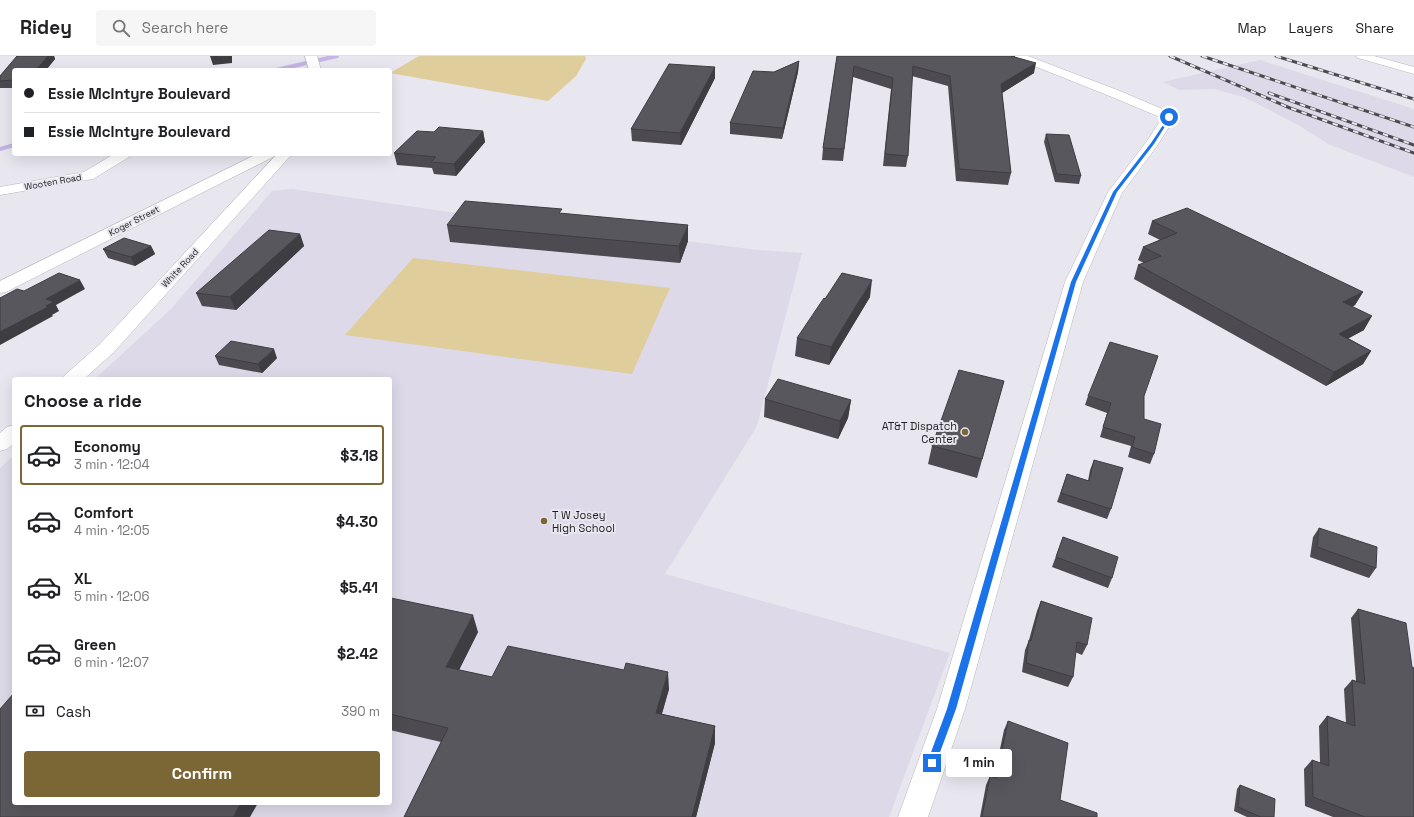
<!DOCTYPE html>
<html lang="en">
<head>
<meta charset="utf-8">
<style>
  body { margin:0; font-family:"Space Grotesk",sans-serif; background:#f6f6f6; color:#202124; height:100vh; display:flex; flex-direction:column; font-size:15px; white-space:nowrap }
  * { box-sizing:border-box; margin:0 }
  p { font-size:13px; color:#757577 }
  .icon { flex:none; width:22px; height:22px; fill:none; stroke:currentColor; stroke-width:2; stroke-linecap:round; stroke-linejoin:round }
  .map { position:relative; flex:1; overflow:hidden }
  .sheet { position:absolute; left:12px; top:321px; width:380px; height:428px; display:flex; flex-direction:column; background:#fff; border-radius:4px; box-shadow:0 4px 16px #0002 }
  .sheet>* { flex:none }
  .hud { position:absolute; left:12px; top:12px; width:380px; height:88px; border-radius:4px; box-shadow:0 4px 16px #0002; display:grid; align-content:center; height:88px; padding:0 12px; background:#fff }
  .end { position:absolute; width:18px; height:18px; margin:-9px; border:5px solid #1a73e8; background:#fff; box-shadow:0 0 0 2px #fff }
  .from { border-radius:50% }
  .bubble { position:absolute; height:28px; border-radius:4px; background:#fff; box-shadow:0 4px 16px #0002; font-size:13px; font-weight:700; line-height:28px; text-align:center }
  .hud b { display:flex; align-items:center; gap:14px; height:38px; font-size:15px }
  .hud b+b { border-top:1px solid #e0e0e0 }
  .hud i { width:10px; height:10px; background:#202124 }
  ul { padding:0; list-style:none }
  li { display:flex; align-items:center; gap:12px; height:60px; margin:0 8px 6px; padding:0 4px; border:2px solid transparent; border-radius:4px }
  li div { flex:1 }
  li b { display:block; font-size:15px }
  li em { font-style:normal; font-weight:700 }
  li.active { border-color:#7b6736 }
  li>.icon { width:36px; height:36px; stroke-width:1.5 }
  h2 { padding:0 12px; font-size:18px; line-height:48px }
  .pay { display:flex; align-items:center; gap:10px; height:44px; padding:0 12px; font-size:15px }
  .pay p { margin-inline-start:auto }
  .primary-button { display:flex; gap:8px; margin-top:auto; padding:8px 12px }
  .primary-button a { flex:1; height:46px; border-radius:4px; background:#7b6736; color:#fff; font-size:16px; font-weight:700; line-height:46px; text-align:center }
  header { display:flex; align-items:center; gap:24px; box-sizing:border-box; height:56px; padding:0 20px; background:#fff; border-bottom:1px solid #e0e0e0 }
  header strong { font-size:19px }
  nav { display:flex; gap:22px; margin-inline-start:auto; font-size:14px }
  .search { width:280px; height:36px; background:#f6f6f6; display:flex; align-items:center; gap:10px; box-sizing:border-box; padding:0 14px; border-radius:4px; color:#757577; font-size:15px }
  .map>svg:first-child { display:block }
  .built { fill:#ddd9e8 }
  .green { fill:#e0cd9c }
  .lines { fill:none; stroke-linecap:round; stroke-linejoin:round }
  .stream { stroke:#c5b5e5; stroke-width:4 }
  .minor-casing { stroke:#b8b6be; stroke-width:1 }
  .minor { fill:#fff; fill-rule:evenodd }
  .rail-casing { stroke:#4c4b4f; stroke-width:3 }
  .rail { stroke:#e8e6ee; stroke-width:2; stroke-dasharray:5.5; stroke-linecap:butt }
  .wall { fill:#4d4b51 }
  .shaded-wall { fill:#3e3d42 }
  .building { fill:#59575e; stroke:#3e3d42 }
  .route { fill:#1a73e8 }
  .poi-dot { fill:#7b6736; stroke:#e8e6ee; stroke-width:1.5 }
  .labels { text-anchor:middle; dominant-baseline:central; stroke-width:4; stroke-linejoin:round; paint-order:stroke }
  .far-street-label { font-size:9px; fill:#1d1c1f; stroke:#e8e6ee }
  .poi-label { font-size:11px; fill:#1d1c1f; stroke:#e8e6ee; text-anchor:end }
</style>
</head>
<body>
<header>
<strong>Ridey</strong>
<div class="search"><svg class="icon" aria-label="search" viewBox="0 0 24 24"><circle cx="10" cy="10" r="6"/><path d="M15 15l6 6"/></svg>Search here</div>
<nav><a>Map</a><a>Layers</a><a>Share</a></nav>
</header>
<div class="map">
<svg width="1414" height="761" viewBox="0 0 1414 761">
  <rect width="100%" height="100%" fill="#e8e6ee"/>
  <!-- built -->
  <path class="built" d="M1260,4L1414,53V121L1328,88L1300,70L1244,41L1214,33L1179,34L1163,26Z
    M292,133L435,154L758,194L802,197L757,370L665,518L950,597L889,761H0V412L14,399V747H390V323H95L172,252L272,135Z"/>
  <!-- green -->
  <path class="green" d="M419,0H585L586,3L576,20L548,45L390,17Z
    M413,202L670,232L632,318L345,279Z"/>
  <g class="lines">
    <!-- stream -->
    <path class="stream" d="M276,14L337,0
      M0,93L14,89"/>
    <!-- minor casing -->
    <g class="minor-casing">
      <path id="minor" d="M305,0H317L321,14H309Z
        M1012,0H1028L1120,35L1174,58L1175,61L1157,90L1122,137L1083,226L965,653L928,761H898L937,653L1065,226L1108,136L1147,85L1162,62L1112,41L1014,2Z
        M1356,0H1374L1414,11V18L1358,2Z
        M114,98H131L129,101L93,123L0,139V131L84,116Z
        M257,98H275L273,101L6,236L0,237V225Z
        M277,98H292L114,296L84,323H62L65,319L100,288Z
        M14,369V387L7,393L0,395V377L7,371Z"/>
    </g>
    <!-- minor -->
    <use href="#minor" class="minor"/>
    <!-- rail casing -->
    <g class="rail-casing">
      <path id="rail" d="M1170,0L1290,52L1414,97
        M1202,0L1414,71
        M1276,0L1414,43
        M1269,37L1414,89"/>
    </g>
    <!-- rail -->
    <use href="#rail" class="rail"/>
  </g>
  <!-- wall -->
  <path class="wall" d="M17,0H54L55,3L46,14H14V32H0V20Z
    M837,0H1015V1L1034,17L1002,37L1011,117L1008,129L956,125L948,30L912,20L908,100L906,111L883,110L891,33L853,21L843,105L822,104L823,92Z
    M799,5L798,16L782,83L730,78V67L774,16Z
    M715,11V22L681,89L632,85L631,73Z
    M483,75L485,86L456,120L434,118L432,112L397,109L394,97L434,76Z
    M1046,78L1081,120L1079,128L1055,126L1044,86Z
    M562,158L688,185L680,207L450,186L447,169Z
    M1152,165L1363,236L1355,249L1352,251L1364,274L1348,282L1371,295L1363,308L1326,330L1134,223L1138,209L1144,207L1138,204L1143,191L1160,184L1148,178Z
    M300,178L304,190L236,254L202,250L196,237Z
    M151,190L155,198L135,210L108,202L103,193Z
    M870,241L829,309L795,300L797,282L825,243Z
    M215,300L277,302L262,317L219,309Z
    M1004,325L977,422L928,408L932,390Z
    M1088,340H1144V363L1154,398L1150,408L1128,401L1131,390L1100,381L1107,357L1085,349Z
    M765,343L851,344L848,362L838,383L764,361Z
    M1094,404L1111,453L1107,463L1057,446L1067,418L1088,425L1090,414Z
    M1319,472L1376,512L1369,522L1310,501L1313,481Z
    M1063,481L1112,522L1108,532L1052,511Z
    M390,544L478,576L459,614L492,621L669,633L662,658L715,670V687L696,761H404L441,686L390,674Z
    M1041,545L1087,589L1082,599L1075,596L1073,621L1068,631L1022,616L1025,594L1029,584L1037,555Z
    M1358,553L1414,761H1333L1305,750L1304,713L1312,704L1320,707L1319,670L1327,660L1346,667L1344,633L1352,624L1356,625L1351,562Z
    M1008,665L1060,744L1097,761H980L986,729L990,720L994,721L1004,674Z
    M1240,729L1274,761H1247L1234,755L1237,733Z"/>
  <!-- shaded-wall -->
  <path class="shaded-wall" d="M48,0H54L55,3L46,14H36Z
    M210,0H232V7L213,9Z
    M799,5L798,16L782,83L783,72Z
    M1036,7L1034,17L999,39L1001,28Z
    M715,11V22L681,89L680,77Z
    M483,75L485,86L456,120L454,108Z
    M688,169V185L680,207L679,190Z
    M300,178L304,190L236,254L230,241Z
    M151,190L155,198L135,210L131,201Z
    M80,224L85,233L56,249L59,255L52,259L53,260L0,289V276L46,243Z
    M872,224L870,241L829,309L831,291Z
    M1363,236L1355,249L1336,259L1343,246Z
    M1372,260L1364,274L1331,292L1339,278Z
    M274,293L277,302L262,317L258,308Z
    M1371,295L1363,308L1326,330L1334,316Z
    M851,344L848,362L838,383L840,365Z
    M473,559L478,576L452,628L446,611Z
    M668,616L669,633L657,674L656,657Z
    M715,670V687L696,761H692Z
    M241,747H258L250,761H233Z"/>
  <!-- building -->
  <path class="building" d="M17,0H48L36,14H14V24L0,25V20Z
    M837,0H1012H1011L1036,7L1001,28L1011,117L959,113L950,20L913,10L908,100L885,98L893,22L854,10L844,93L823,92Z
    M799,5L783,72L730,67L753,15L774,16Z
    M669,8L715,11L680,77L631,73Z
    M439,71L483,75L454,108L431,106L436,101L394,97L417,75L434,76Z
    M1046,78L1069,79L1081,120L1057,118Z
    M465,145L562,153L559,157L688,169L679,190L447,169Z
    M1187,152L1363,236L1343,246L1372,260L1339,278L1371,295L1334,316L1138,209L1161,200L1143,191L1177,177L1152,165Z
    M269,174L300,178L230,241L196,237Z
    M124,182L151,190L131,201L103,193Z
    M59,217L80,224L46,243L54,246L46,250L48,251L0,276V242L17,233L24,235Z
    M842,217L872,224L831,291L797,282L824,242L825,243Z
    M231,285L274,293L258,308L215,300Z
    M1110,286L1158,300L1144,340V363L1161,368L1154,398L1132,391L1135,381L1103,371L1111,347L1088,340Z
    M959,314L1004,325L982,403L932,390Z
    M778,323L851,344L840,365L765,343Z
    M1094,404L1123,412L1111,453L1061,437L1067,418L1089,425Z
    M1319,472L1377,491L1376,512L1317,491Z
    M1063,481L1118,501L1112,522L1056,501Z
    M391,542L473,559L446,611L492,621L508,590L624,614L626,607L668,616L656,657L715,670L692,761H404L448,672L390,658V544Z
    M1041,545L1092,562L1087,589L1077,586L1073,621L1026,607L1029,584L1031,585Z
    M1358,553L1406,567L1412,611L1414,612V761H1365L1313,741L1312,704L1329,710L1327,660L1355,670L1352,624L1365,628Z
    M14,637V747H241L233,761H0V653Z
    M1008,665L1068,687L1060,744L1097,757V761H982L990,720L996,722Z
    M1240,729L1275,743L1274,761H1261L1238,751Z"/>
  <!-- route -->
  <path class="route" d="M1169,60L1171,61L1154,88L1117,136L1076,226L956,653L936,707L935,710L932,711L929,710L927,707L947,653L1071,226L1113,136L1151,87Z"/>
  <!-- markers -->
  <g class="poi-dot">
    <circle cx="965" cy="376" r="4"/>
    <circle cx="544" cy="465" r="4"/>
  </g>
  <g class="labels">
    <!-- far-street labels -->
    <g class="far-street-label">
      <text transform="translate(53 126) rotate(-10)">Wooten Road</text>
      <text transform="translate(134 165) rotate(-27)">Koger Street</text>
      <text transform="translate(180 212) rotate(-47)">White Road</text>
    </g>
    <!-- poi labels -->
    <g class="poi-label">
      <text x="957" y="370">AT&amp;T Dispatch<tspan x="957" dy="13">Center</tspan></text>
      <text x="552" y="459" text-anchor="start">T W Josey<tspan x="552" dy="13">High School</tspan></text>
    </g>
  </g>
</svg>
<i class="end from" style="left:1169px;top:61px"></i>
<i class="end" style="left:932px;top:707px"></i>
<div class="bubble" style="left:946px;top:693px;width:66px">1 min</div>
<div class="hud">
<b><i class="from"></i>Essie McIntyre Boulevard</b>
<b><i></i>Essie McIntyre Boulevard</b>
</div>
<section class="sheet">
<h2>Choose a ride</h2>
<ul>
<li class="active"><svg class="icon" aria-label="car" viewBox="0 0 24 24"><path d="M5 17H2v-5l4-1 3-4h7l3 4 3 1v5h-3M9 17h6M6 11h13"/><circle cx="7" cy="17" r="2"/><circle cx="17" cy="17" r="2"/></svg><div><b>Economy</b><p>3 min · 12:04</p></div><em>$3.18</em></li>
<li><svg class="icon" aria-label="car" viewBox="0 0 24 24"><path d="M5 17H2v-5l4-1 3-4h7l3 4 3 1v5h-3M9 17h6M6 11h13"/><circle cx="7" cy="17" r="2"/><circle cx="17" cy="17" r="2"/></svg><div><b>Comfort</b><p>4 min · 12:05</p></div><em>$4.30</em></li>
<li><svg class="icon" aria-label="car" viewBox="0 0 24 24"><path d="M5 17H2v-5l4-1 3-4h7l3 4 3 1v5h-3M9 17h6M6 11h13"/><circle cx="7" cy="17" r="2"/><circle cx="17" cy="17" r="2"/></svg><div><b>XL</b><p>5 min · 12:06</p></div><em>$5.41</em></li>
<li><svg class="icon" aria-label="car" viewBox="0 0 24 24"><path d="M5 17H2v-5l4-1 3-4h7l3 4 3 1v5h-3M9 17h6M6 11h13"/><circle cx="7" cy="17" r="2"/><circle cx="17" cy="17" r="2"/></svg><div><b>Green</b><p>6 min · 12:07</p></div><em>$2.42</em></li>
</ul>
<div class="pay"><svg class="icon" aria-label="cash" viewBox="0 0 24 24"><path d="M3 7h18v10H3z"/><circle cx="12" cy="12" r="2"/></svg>Cash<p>390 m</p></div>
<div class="primary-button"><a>Confirm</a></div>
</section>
</div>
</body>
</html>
